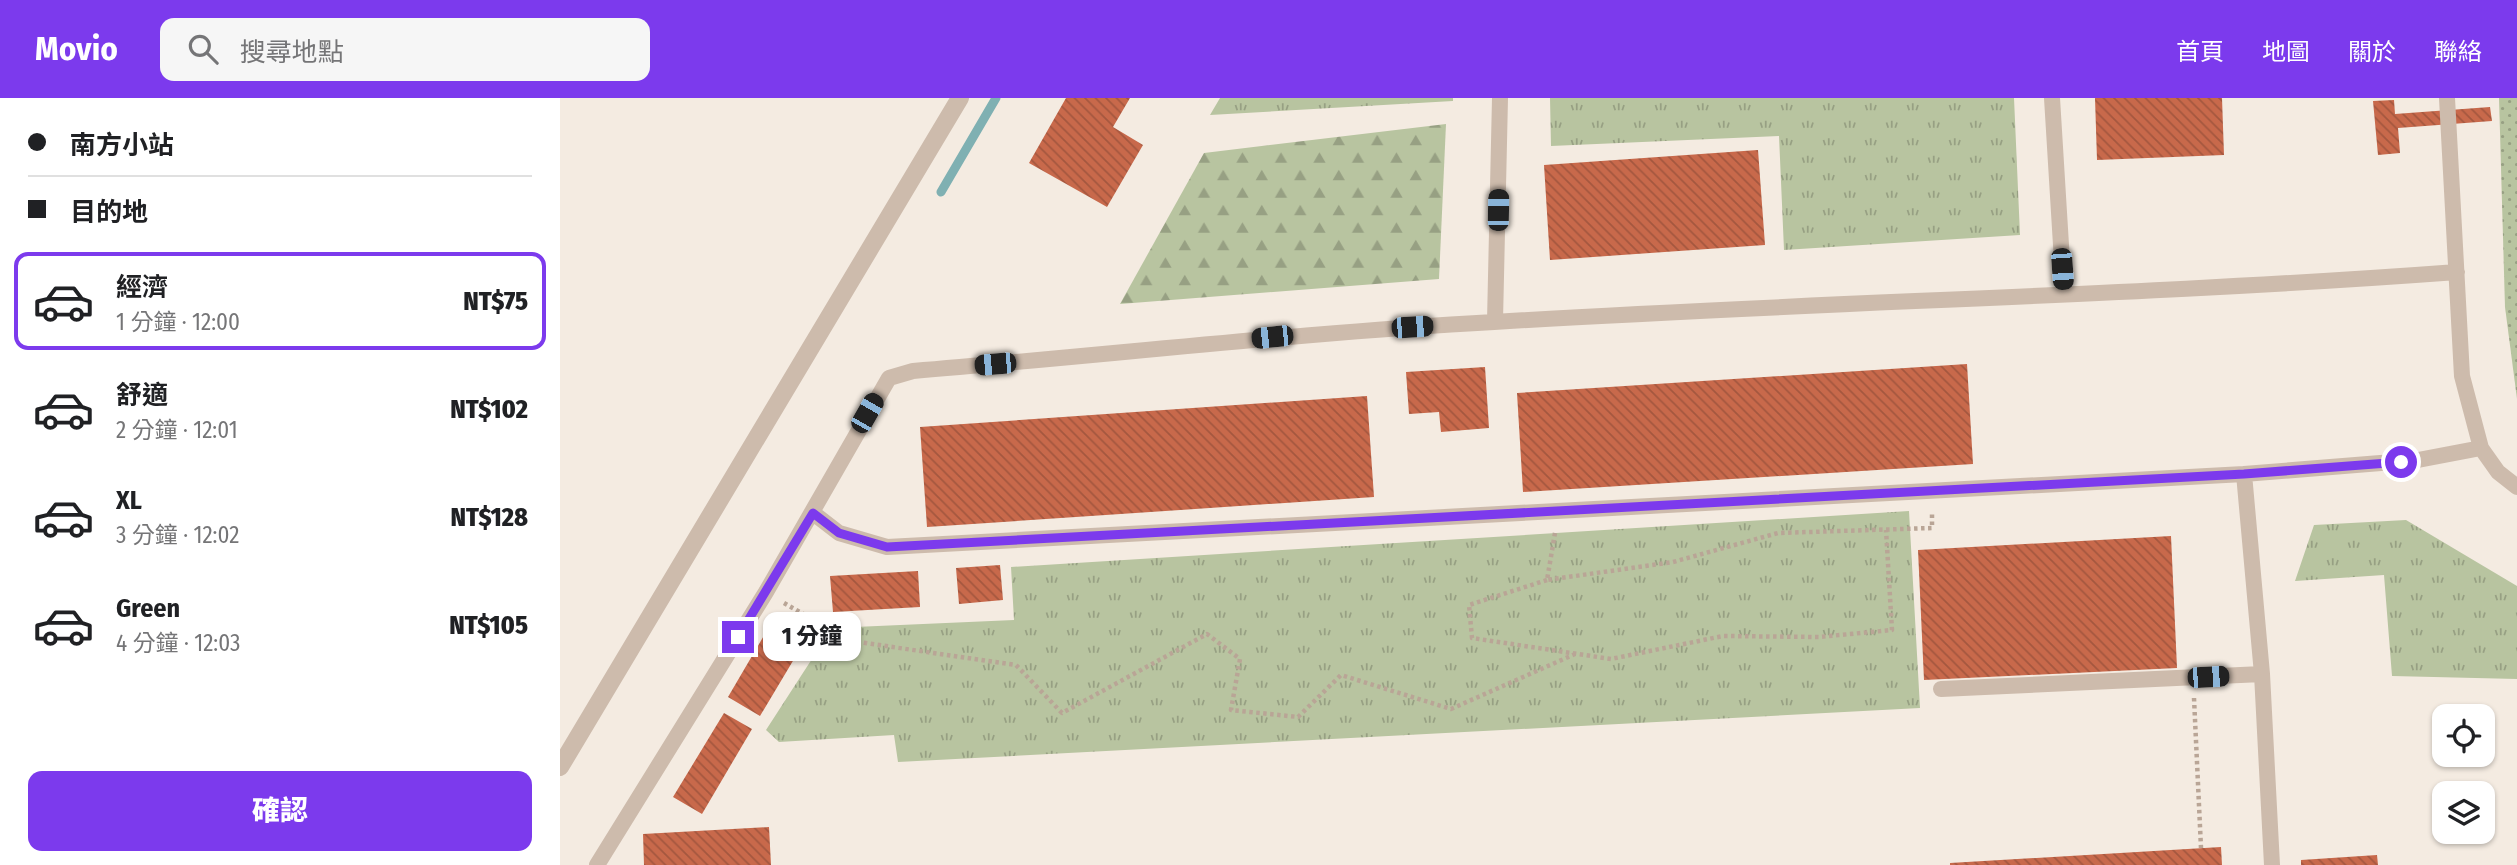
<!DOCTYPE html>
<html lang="zh-TW">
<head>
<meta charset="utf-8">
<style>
  body { margin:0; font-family:"Fira Sans Condensed","Noto Sans TC",sans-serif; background:#f6f6f6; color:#202124; height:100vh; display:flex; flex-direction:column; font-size:26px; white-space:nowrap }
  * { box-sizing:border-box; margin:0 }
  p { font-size:23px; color:#757577 }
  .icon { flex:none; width:38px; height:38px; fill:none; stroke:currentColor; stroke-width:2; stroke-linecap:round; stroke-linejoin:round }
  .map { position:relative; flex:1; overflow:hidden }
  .panel { display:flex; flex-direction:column; background:#fff; width:560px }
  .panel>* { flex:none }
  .top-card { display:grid; align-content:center; height:154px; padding:0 28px; background:#fff }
  .tools { position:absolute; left:1872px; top:606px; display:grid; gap:14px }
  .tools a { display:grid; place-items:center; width:63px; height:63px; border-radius:14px; background:#fff; box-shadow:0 2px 5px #0004; font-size:35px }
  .end { position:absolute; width:32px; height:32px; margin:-16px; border:9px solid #7c3aed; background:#fff; box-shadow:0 0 0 4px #fff }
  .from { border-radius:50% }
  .bubble { position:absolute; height:49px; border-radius:14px; background:#fff; box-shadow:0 2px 5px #0004; font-size:23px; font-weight:800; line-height:49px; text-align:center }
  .car { position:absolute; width:21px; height:42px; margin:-21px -10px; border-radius:9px; box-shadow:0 0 5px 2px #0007; background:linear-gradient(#222 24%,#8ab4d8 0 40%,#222 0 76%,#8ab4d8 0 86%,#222 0) }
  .top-card b { display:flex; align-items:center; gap:24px; height:66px; font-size:26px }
  .top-card b+b { border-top:2px solid #e0e0e0 }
  .top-card i { width:18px; height:18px; background:#202124 }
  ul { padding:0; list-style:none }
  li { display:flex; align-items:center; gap:21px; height:98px; margin:0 14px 10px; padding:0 14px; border:4px solid transparent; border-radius:14px }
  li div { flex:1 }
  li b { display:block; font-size:26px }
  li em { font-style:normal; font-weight:800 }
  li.active { border-color:#7c3aed }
  li>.icon { width:63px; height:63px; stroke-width:1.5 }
  .button { display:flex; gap:14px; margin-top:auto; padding:14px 28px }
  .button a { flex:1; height:80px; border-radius:14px; background:#7c3aed; color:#fff; font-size:28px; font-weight:800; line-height:80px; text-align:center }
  header { display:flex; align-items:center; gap:42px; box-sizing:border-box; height:98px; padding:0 35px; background:#7c3aed; color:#fff }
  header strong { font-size:33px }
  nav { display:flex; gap:38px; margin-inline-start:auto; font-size:24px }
  .search { width:490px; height:63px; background:#f6f6f6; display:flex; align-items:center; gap:18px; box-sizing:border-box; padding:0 24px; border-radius:14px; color:#757577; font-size:26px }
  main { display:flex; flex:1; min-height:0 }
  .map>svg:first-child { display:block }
  .grass { fill:url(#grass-tufts) }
  .forest { fill:url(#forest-firs) }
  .park { fill:url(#park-dots) }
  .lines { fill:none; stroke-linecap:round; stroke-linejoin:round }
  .stream { stroke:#7fb0b2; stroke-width:9 }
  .building { fill:url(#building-back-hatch) }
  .path { stroke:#b9a596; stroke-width:4.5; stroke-dasharray:3.5 3.5; stroke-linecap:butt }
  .service { stroke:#cdbbac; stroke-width:16 }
  .minor { stroke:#cdbbac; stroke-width:18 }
  .route { stroke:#7c3aed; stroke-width:9 }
</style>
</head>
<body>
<header>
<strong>Movio</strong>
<div class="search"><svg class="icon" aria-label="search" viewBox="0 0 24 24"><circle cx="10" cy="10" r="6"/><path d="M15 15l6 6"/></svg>搜尋地點</div>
<nav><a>首頁</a><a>地圖</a><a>關於</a><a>聯絡</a></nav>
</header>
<main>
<section class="panel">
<div class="top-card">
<b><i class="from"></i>南方小站</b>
<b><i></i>目的地</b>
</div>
<ul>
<li class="active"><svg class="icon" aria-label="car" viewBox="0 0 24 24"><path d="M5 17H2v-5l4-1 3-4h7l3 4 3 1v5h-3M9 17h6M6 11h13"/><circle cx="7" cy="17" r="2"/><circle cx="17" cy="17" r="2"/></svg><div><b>經濟</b><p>1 分鐘 · 12:00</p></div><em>NT$75</em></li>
<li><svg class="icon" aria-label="car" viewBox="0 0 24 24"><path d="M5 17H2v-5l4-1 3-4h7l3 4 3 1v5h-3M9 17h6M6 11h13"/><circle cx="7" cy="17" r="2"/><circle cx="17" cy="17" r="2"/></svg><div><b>舒適</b><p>2 分鐘 · 12:01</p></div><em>NT$102</em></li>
<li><svg class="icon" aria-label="car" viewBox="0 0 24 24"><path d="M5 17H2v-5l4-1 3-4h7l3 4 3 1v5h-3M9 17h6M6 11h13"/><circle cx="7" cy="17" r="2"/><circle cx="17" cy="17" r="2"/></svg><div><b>XL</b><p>3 分鐘 · 12:02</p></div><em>NT$128</em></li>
<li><svg class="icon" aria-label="car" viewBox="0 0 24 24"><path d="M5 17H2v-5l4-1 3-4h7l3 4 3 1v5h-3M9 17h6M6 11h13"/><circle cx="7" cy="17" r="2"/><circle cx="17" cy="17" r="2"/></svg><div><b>Green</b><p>4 分鐘 · 12:03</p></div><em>NT$105</em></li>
</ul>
<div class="button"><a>確認</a></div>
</section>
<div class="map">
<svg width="1957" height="767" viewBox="0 0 1957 767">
  <defs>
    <pattern id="grass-tufts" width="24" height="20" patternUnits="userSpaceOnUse" patternTransform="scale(1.75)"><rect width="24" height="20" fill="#b8c4a0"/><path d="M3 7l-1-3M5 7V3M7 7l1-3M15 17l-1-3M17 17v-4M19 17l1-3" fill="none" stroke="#97a083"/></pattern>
    <pattern id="forest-firs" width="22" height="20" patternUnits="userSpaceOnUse" patternTransform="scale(1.75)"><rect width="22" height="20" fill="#b8c4a0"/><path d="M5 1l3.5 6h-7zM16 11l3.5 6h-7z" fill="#97a083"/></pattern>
    <pattern id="park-dots" width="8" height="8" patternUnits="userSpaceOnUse" patternTransform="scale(1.75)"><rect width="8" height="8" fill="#b8c4a0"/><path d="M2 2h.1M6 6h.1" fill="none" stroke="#97a083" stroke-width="1.8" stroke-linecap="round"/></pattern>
    <pattern id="building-back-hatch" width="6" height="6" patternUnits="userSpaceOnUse" patternTransform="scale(1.75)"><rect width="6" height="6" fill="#c8694b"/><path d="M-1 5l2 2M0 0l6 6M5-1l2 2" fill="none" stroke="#a4573f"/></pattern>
  </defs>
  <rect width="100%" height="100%" fill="#f4ebe1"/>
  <!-- grass -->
  <path class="grass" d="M660,0H893V3L650,17Z
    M990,0H1454L1460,137L1224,152L1219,38L991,48Z
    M1349,413L1360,610L338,664L334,637L219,644L206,632L272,530L454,522L451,469Z
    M1846,422L1957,488V581L1832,578L1824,477L1735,483L1754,427Z"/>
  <!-- forest -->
  <path class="forest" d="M886,26L879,181L560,206L644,55Z"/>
  <!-- park -->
  <path class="park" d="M1939,0H1957V301L1945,209Z"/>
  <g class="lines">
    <!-- stream -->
    <path class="stream" d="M381,94L436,0"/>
  </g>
  <!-- building -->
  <path class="building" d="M506,0H570L553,29L583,47L547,109L469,65Z
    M1535,0H1662L1664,57L1537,62Z
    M1834,2L1835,16L1930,9L1932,23L1838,30L1840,55L1818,57L1813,3Z
    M1198,52L1205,147L990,162L984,67Z
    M1407,266L1413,366L963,394L957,295Z
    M925,269L929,330L881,334L879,314L849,316L846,274Z
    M807,298L814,399L367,429L360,329Z
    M1611,438L1617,570L1364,582L1358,452Z
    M440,467L443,502L399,506L396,470Z
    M358,473L360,509L273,514L270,478Z
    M216,517L249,536L200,618L168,599Z
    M164,615L192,631L142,716L113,699Z
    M209,729L211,767H84L83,736Z
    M1661,749L1662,767H1390V765Z
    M1817,757L1818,767H1741V762Z"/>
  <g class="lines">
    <!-- path -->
    <path class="path" d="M995,435L987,482L1113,464L1218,435L1372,430V415
      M987,482L909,507L912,540L1051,561L1163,538L1259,539L1332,532L1326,432
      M224,505L254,522L257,538L456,567L502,615L647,536L680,561L671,612L738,619L781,577L891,611L1015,556
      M1634,600L1641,750"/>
    <!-- service -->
    <path class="service" d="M1492,0L1504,196
      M1887,0L1902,278L1921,350L1938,374L1957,389
      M935,223L940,0
      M1684,376L1702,576L1712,767
      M253,415L279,435L327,449L1684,376L1858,362L1921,350
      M1381,591L1702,576
      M37,767L206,494L329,280L353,273C547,257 740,235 934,224C1255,204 1576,198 1897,174"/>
    <!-- minor -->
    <path class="minor" d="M0,669L400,0"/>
  </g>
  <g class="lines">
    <!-- route -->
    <path class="route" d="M178,539L253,415L279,435L327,449L1684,376L1841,364"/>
  </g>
</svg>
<div class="tools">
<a><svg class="icon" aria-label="locate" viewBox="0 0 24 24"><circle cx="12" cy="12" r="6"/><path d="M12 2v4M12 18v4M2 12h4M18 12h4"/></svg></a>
<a><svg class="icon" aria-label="layers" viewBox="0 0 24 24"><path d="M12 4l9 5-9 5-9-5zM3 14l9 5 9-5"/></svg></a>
</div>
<i class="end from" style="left:1841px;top:364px"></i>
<i class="end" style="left:178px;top:539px"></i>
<div class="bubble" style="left:203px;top:514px;width:98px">1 分鐘</div>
<i class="car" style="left:938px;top:112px;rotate:1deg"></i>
<i class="car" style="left:1502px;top:171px;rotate:176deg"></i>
<i class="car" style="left:852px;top:229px;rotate:86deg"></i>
<i class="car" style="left:712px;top:239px;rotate:264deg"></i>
<i class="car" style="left:435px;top:266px;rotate:265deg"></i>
<i class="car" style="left:307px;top:315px;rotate:30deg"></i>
<i class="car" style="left:1648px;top:579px;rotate:87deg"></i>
</div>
</main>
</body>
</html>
